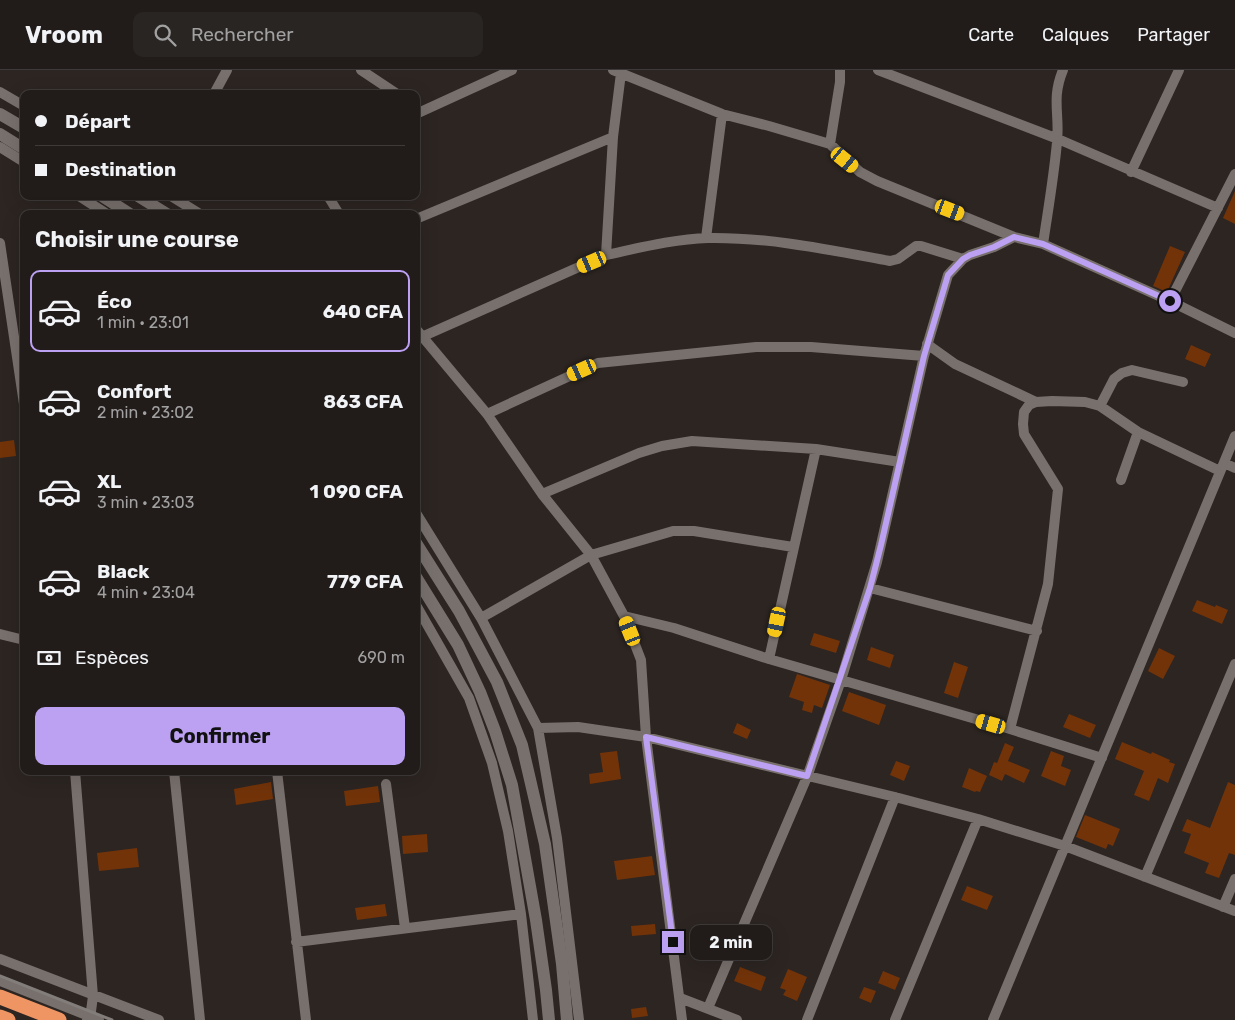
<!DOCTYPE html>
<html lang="fr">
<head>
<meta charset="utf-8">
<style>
  body { margin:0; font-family:Rubik,sans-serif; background:#292523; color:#f1f3f6; height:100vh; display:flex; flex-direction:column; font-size:19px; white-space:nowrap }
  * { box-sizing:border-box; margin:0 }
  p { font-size:16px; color:#a2a1a2 }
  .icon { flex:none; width:28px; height:28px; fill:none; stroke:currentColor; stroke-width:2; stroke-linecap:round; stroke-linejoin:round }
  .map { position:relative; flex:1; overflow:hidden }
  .side { position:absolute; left:20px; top:140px; width:400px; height:565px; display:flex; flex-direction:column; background:#211c1a; border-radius:10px; box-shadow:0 5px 20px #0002,0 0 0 1px #3e3a39 }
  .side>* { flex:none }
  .top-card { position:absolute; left:20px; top:20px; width:400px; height:110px; border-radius:10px; box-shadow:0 5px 20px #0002,0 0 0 1px #3e3a39; display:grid; align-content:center; height:110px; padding:0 15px; background:#211c1a }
  .end { position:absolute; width:22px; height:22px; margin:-11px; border:6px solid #bca0f2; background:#111; box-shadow:0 0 0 2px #111 }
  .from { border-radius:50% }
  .bubble { position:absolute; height:35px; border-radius:10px; background:#211c1a; box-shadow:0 5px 20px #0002,0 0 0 1px #3e3a39; font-size:16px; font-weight:700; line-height:35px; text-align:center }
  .car { position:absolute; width:15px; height:30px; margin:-15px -8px; border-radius:6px; box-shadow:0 0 4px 1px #0007; background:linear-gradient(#f5c518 24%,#345 0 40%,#f5c518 0 76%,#345 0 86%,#f5c518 0) }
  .top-card b { display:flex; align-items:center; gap:18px; height:48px; font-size:19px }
  .top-card b+b { border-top:1px solid #3e3a39 }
  .top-card i { width:12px; height:12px; background:#f1f3f6 }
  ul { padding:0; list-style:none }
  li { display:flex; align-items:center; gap:15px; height:82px; margin:0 10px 8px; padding:0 5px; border:2px solid transparent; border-radius:10px }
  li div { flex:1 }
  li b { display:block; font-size:19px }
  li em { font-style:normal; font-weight:700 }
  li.active { border-color:#bca0f2 }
  li>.icon { width:45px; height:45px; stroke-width:1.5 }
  h2 { padding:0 15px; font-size:22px; line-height:60px }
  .pay { display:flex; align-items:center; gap:12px; height:55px; padding:0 15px; font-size:19px }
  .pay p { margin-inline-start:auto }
  .primary-button { display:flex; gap:10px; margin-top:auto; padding:10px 15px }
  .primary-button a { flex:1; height:58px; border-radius:10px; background:#bca0f2; color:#111; font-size:20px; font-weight:700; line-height:58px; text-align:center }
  header { display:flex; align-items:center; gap:30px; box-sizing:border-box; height:70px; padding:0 25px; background:#211c1a; border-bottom:1px solid #3e3a39 }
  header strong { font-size:24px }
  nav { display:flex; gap:28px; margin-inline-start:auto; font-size:18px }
  .search { width:350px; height:45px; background:#292523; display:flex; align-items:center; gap:12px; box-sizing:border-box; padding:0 18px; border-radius:10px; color:#a2a1a2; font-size:19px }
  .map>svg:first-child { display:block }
  .building { fill:#723309 }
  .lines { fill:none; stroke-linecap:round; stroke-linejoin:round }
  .street { stroke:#78706c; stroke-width:10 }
  .secondary { stroke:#78706c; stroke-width:12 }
  .highway { stroke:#ef9563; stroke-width:15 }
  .rail { stroke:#827d7a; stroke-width:3 }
  .route { stroke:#bca0f2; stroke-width:6 }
</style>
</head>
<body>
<header>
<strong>Vroom</strong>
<div class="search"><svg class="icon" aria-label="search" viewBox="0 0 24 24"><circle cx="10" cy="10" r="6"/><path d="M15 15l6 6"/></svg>Rechercher</div>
<nav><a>Carte</a><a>Calques</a><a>Partager</a></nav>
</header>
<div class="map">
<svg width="1235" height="950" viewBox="0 0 1235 950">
  <rect width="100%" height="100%" fill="#2c2522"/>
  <!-- building -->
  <path class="building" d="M1235,121V154L1223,148Z
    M1170,176L1185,182L1167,222L1153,216Z
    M1191,275L1211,284L1205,297L1185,289Z
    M14,370L16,386L0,388V372Z
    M1197,530L1215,537L1216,535L1228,540L1222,554L1192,541Z
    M814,563L840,571L836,583L810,575Z
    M871,577L894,585L890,598L867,590Z
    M1159,578L1175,586L1163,609L1148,601Z
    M954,592L968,597L958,628L944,623Z
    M797,604L830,615L822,638L814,635L812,643L802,640L804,632L789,627Z
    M849,622L886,635L879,655L842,641Z
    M1069,644L1096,655L1090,668L1063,657Z
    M737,653L751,660L747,669L733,663Z
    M1122,672L1151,684L1152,682L1170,690L1169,692L1175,694L1168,713L1158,708L1149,731L1134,725L1144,701L1115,689Z
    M1005,673L1014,677L1008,691L1030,700L1024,713L1005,704L1002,711L989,705L994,692L997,693Z
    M617,681L621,709L590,714L589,704L603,702L600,683Z
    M1051,681L1064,686L1061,696L1071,700L1065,716L1041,706Z
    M896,691L910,696L904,711L890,705Z
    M969,698L987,706L980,722L976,721L975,722L962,717Z
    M271,712L273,729L236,735L234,719Z
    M1228,712L1235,715V785L1229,783L1219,808L1205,803L1209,793L1184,783L1191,764L1182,761L1187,749L1210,758Z
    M378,716L380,732L346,736L344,721Z
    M1085,745L1120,759L1113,776L1108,774L1106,779L1076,767Z
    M427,764L428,782L403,784L402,766Z
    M137,778L139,797L99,801L97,783Z
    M652,786L655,805L617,810L614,791Z
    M967,816L993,826L987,840L961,830Z
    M385,834L387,846L357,850L355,838Z
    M655,854L656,864L632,866L631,856Z
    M740,897L766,907L761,921L734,911Z
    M788,899L807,907L797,931L783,925L786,920L780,918Z
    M883,901L900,908L895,920L878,913Z
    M864,917L876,921L871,933L859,928Z
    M646,937L648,946L632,948L631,939Z"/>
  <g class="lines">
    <!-- street -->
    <path class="street" d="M361,0L397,24
      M613,0L722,44L769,56L830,74L860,102L877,111L1014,167L1043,174L1170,231L1235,263
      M878,0L1058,69L1218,138
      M0,22L24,36
      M214,24L227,0
      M416,44L512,0
      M830,74L840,12V0
      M0,77L24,92
      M1131,102L1179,0
      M79,126L107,144
      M171,126L200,144
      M328,126L339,144
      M416,149L613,67
      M706,168L722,44
      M0,173L24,334
      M1043,174C1048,140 1054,106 1057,72C1060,44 1051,29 1063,0
      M606,185C639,178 674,169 708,168C770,167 830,180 890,191L898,189L916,176H921L963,189
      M1170,231L1235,104
      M416,259L487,344L542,424L591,485L624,546L641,590L646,667L682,950
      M417,269L606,185L613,67L621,3
      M927,274L955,294L1036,332
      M1100,336L1114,309L1122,303L1132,300L1183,312
      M487,344L598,293L756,277H811L924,286
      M1224,393L1235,398
      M1121,410L1138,362
      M542,424L639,383L662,376L692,371L816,379L900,392
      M416,443L481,548L538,658L557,768L579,950
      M870,518L1037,561
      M416,535L469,628L492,693L508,761L521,844L533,950
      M624,546L674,558L769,589L1010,659L1102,688
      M481,548L591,485L673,461H694L793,477
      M0,564L24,570
      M769,589L816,379
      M538,658L578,657L646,667L895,727L978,749L1065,776L1235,841
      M1010,659L1048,514L1058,419L1024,364L1023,354L1024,342L1029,335L1036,332L1052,331L1085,332L1100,336L1138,362L1220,401
      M75,701L93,926L91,941L87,950
      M174,701L200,950
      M277,701L306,950
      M386,714L405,858
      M1145,807L1235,594
      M1223,837L1235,809
      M296,872L521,844
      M0,889L159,950
      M0,911L99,950
      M680,928L737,950
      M708,938L807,707L841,610L877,492L924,286L948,205L963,189L970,185L994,177L1014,167
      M807,950L895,727
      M895,950L978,749
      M993,950L1235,366"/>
    <!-- secondary -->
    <path class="secondary" d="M0,44L24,58
      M0,64L24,79
      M102,126L130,144
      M138,126L167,144
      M416,473L459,541L497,612L522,675L545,774L562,894L567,950
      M416,507L458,575L480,622L495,661L512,715L536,850L546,920L549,950"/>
    <!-- highway -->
    <path class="highway" d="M0,927L59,950
      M0,947L8,950"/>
    <!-- rail -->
    <path class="rail" d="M0,906L112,950"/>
  </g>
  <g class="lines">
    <!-- route -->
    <path class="route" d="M673,872L646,667L807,706L870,518L881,475L924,286L948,205L963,189L970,185L994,177L1014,167L1043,174L1170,231"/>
  </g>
</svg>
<i class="end from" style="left:1170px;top:231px"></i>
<i class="end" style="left:673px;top:872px"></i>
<div class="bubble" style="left:690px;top:855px;width:82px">2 min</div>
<i class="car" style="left:845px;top:90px;rotate:129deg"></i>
<i class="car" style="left:950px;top:140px;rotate:111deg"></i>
<i class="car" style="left:592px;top:192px;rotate:247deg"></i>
<i class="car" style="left:582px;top:300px;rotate:246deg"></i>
<i class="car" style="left:777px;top:552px;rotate:192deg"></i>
<i class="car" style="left:630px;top:561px;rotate:338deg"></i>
<i class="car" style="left:991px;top:654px;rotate:286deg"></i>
<div class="top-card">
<b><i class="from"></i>Départ</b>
<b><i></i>Destination</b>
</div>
<section class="side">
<h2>Choisir une course</h2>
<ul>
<li class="active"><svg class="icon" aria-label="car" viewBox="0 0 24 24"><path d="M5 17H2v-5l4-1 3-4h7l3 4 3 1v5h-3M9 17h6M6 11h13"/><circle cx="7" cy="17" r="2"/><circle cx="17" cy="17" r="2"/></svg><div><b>Éco</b><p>1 min · 23:01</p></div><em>640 CFA</em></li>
<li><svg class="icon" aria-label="car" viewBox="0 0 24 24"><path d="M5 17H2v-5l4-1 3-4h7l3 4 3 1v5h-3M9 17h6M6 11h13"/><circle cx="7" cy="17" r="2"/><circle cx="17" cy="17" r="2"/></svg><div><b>Confort</b><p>2 min · 23:02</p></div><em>863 CFA</em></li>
<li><svg class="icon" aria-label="car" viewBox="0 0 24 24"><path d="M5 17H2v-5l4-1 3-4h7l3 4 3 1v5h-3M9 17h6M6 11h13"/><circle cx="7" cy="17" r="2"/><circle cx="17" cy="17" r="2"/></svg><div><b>XL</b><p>3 min · 23:03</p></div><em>1 090 CFA</em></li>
<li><svg class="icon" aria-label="car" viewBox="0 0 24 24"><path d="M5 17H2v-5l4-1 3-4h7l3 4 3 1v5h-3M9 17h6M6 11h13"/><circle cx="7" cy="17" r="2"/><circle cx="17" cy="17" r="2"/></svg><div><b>Black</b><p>4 min · 23:04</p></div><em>779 CFA</em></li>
</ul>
<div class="pay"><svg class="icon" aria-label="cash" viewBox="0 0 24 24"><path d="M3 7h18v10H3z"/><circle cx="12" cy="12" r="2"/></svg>Espèces<p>690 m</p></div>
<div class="primary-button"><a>Confirmer</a></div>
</section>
</div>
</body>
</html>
